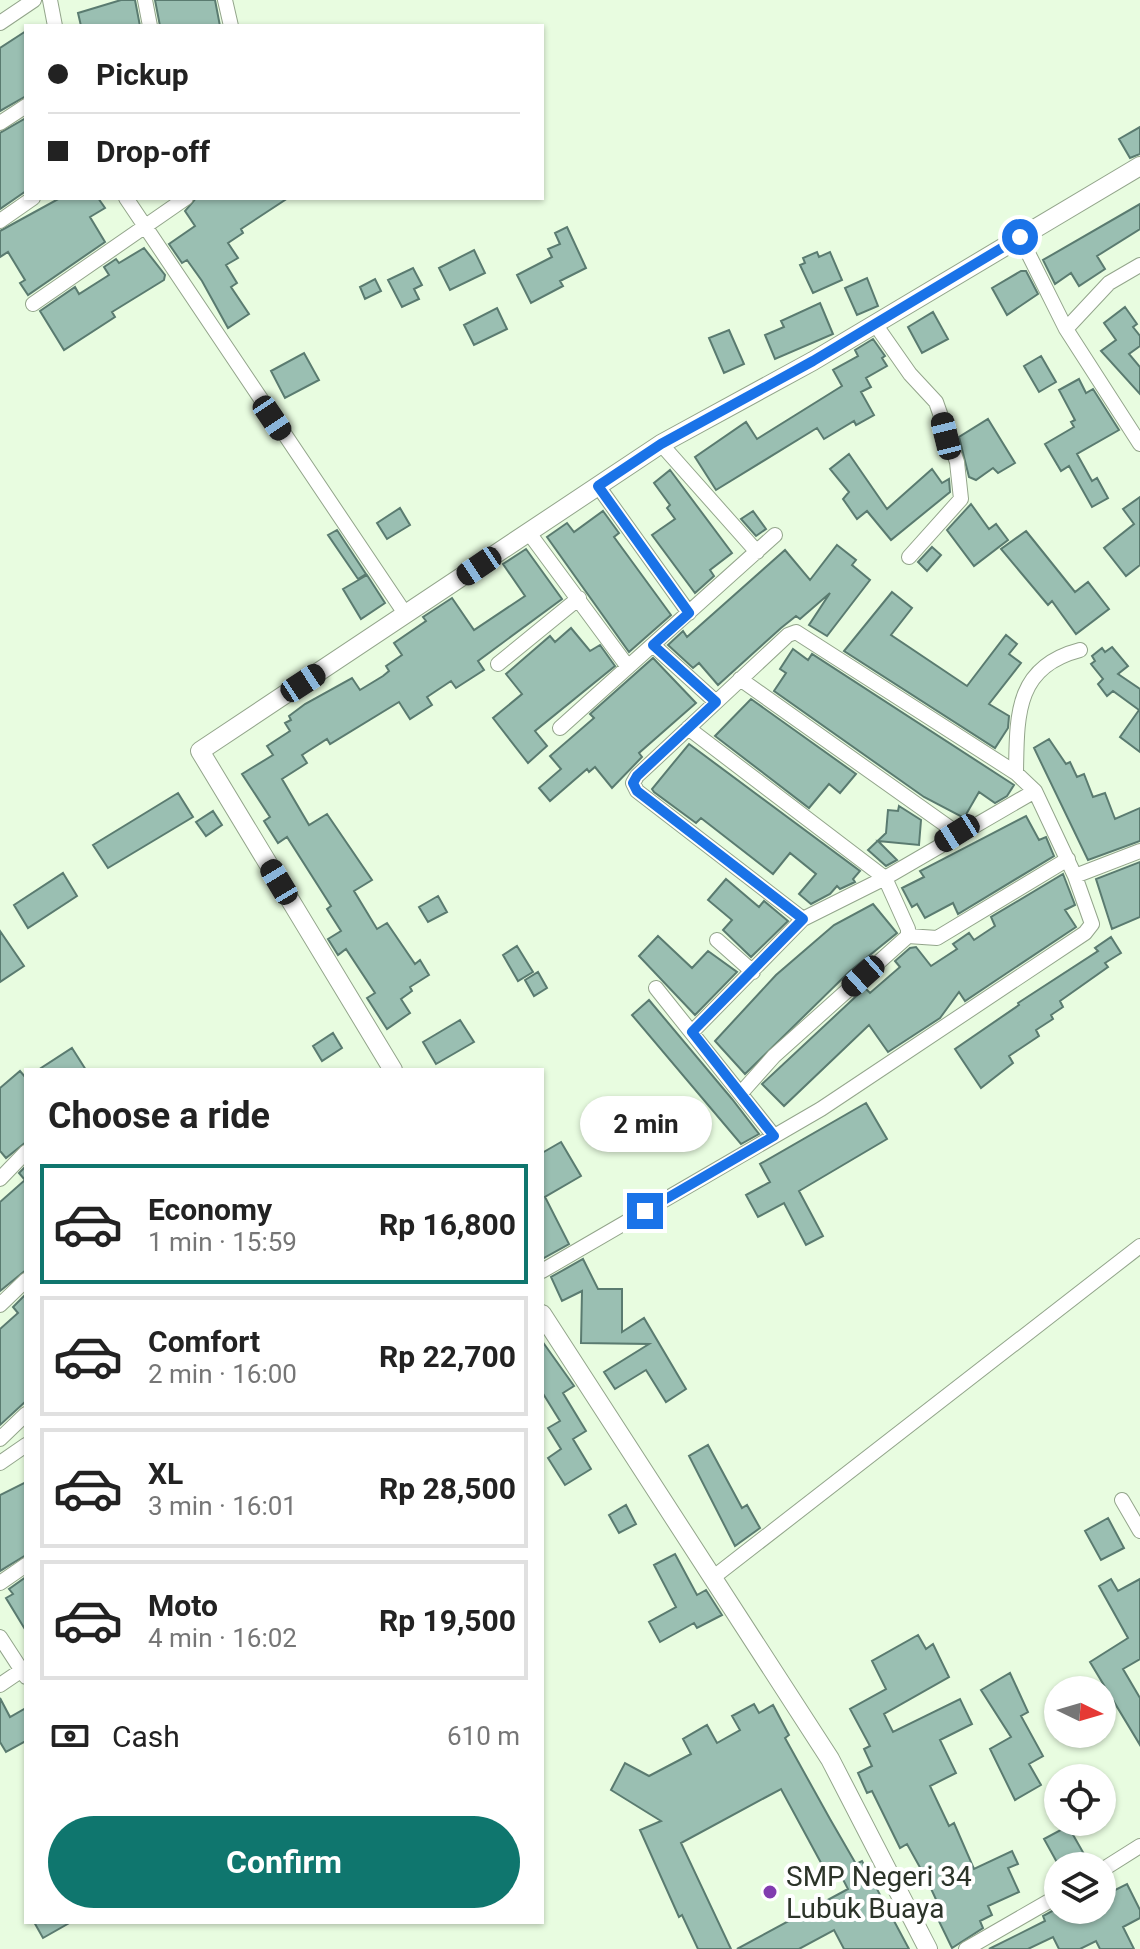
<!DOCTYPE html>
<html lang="en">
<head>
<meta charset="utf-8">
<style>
  body { margin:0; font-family:Roboto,sans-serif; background:#f2f2f2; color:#222; height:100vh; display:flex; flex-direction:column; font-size:30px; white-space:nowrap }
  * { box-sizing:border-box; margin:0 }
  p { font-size:26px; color:#767676 }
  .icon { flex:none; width:44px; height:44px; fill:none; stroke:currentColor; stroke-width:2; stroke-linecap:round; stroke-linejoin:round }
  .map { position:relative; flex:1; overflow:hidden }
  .details { position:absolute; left:24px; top:1068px; width:520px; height:856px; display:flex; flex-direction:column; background:#fff; border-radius:0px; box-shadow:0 2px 6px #0004 }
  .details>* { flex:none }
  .top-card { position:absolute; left:24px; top:24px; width:520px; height:176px; border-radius:0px; box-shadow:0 2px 6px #0004; display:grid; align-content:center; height:176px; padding:0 24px; background:#fff }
  .needle { width:52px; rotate:95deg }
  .fabs { position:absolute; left:1044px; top:1676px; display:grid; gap:16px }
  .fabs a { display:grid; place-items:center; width:72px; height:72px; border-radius:50%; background:#fff; box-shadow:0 2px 6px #0004; font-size:40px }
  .end { position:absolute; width:36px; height:36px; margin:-18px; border:10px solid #1a73e8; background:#fff; box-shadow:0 0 0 4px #fff }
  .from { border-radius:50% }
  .bubble { position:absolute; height:56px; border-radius:28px; background:#fff; box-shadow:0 2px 6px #0004; font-size:26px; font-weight:700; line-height:56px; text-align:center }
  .car { position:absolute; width:24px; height:48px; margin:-24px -12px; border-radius:10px; box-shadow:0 0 6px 2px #0007; background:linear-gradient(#222 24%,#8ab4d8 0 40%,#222 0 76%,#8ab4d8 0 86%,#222 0) }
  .top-card b { display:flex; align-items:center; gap:28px; height:76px; font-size:30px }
  .top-card b+b { border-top:2px solid #e0e0e0 }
  .top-card i { width:20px; height:20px; background:#222 }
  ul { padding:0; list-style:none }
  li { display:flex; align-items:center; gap:24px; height:120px; margin:0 16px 12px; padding:0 8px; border:4px solid #e0e0e0; border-radius:0px }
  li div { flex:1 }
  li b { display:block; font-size:30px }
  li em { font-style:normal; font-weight:700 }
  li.active { border-color:#0f766e }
  li>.icon { width:72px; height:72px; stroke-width:1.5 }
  h2 { padding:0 24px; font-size:36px; line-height:96px }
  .pay { display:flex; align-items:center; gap:20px; height:88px; padding:0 24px; font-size:30px }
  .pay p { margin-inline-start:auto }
  .action { display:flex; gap:16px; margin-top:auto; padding:16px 24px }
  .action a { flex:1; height:92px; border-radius:48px; background:#0f766e; color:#fff; font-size:32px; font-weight:700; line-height:92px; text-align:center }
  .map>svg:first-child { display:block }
  .building { fill:#9abfb2; stroke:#5a7b70; stroke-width:2 }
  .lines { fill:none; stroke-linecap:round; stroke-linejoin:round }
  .minor-casing { stroke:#93a58b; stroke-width:16 }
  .tertiary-casing { stroke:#93a58b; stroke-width:20 }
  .minor { stroke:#fff; stroke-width:14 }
  .tertiary { stroke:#fff; stroke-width:18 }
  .route { stroke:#1a73e8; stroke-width:10 }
  .poi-dot { fill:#813caf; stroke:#fff; stroke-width:3 }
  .labels { text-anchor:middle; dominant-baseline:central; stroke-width:8; stroke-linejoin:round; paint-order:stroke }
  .poi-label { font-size:28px; fill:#2c3429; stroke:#fff; text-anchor:start }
</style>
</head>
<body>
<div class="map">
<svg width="1140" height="1949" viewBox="0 0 1140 1949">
  <rect width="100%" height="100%" fill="#e8fce0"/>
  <!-- building -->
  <path class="building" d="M121,0H135L140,26H81L78,13Z
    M155,0H215L220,26H160Z
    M26,31V96L0,111V48Z
    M26,118V191L0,209V133Z
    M1140,127V154L1130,158L1119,139Z
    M60,198H98L105,208L90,217L105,242L28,295L20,283L25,280L8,252L0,257V231Z
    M196,198H288L241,229L243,233L228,243L238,258L226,265L237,283L231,287L249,314L228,328L202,281L187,260L182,263L169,244L195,226L185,211Z
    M1140,204V229L1097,256L1105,269L1079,286L1071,273L1055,284L1043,260Z
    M567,227L586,268L560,281L563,286L531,303L517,275L552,257L548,249L560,244L555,233Z
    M144,248L165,275L164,280L112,312L115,317L64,350L40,311L75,287L79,294L109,275L104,267L116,259L119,263Z
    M474,250L485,273L450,290L439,268Z
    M817,252L819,257L830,252L842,280L813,293L800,265L805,263L803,258Z
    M413,268L422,285L414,289L419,299L402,307L388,280Z
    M1021,271H1026L1038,294L1007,315L992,288Z
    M867,278L878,306L857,315L845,288Z
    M375,279L381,291L365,299L360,287Z
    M820,303L833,334L775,359L765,335L784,327L781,321Z
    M1125,307L1137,324L1133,327L1140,336V346L1129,354L1140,367V394L1101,351L1116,340L1104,323Z
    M497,308L507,329L474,345L464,325Z
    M933,312L948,339L922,353L908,327Z
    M729,330L744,364L724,373L709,338Z
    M873,339L885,356L882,358L887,366L866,378L871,387L861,392L874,415L856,425L854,421L824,439L817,428L716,490L695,457L746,422L757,439L842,386L833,370L858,356L855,350Z
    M304,353L319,380L285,398L271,371Z
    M1041,356L1056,382L1039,392L1024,366Z
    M1079,379L1086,393L1093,389L1119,430L1077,454L1092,481L1097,478L1108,498L1092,507L1069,466L1061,471L1045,444L1074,427L1071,422L1075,420L1059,390Z
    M988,419L1015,463L998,473L993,468L976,480L969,477L959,437Z
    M849,454L887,509L932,469L942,483L949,479L950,492L891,540L867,511L857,519L843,499L849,492L830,469Z
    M670,470L732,553L710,570L714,576L695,593L652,535L675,519L667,508L670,505L654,483Z
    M1140,497V565L1126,576L1104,548L1134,524L1123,509Z
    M971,504L989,529L996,524L1008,540L974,566L947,530Z
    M400,508L410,525L387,539L377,523Z
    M603,511L619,533L614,537L671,615L629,652L547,537L567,523L574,532Z
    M753,511L766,529L756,536L741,519Z
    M337,530L366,574L358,579L328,535Z
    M1026,531L1075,592L1088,582L1109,609L1076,634L1052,601L1048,605L1001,549Z
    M837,545L856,560L852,565L870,580L827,636L809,625L830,593L800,619L796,616L781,628L718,685L699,663L693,668L668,645L683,631L687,637L785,550L810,580Z
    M932,547L941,555L927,571L918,562Z
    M526,549L562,599L478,661L484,670L456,688L451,681L427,697L432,705L410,719L399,702L330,744L327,739L302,755L307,763L282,779L309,825L327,814L372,880L354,891L377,929L387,923L415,964L420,960L429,975L410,987L412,991L401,999L410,1013L387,1029L367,998L375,993L346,949L338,955L328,939L341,931L327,909L331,906L287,837L278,843L264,821L270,817L242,774L273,755L267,746L290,731L285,723L291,720L289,716L305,704L352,678L360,690L383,676L389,671L386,666L402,655L394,643L426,621L423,617L452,598L474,630L525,596L503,564Z
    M367,575L385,603L361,619L343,589Z
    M892,592L912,608L891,635L967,686L1006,635L1017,644L1009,654L1021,663L989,704L1009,716L1008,728L995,748L844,651Z
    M571,628L590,651L600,645L615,666L535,731L547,746L528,763L493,718L522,694L506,674L550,636L555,642Z
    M1112,647L1128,666L1118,674L1140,689V752L1120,737L1139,710L1113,691L1107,696L1098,684L1103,679L1091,664L1095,661L1092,656L1102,648L1105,652Z
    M793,649L808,660L812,654L1014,785L1007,796L995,803L979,792L964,818L924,797L774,691L786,673L780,669Z
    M653,658L696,703L639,753L642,757L612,788L595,767L589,772L587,769L550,801L539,788L561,769L550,756L594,718L590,714Z
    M751,699L856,774L840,793L829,784L809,808L715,736Z
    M1049,739L1066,764L1070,762L1077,777L1084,774L1093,797L1105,793L1115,819L1140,808V841L1088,860L1034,748Z
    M689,744L860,871L853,879L855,882L840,889L837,886L830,894L811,904L799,894L816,874L790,853L773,874L701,818L696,823L654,792L652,789Z
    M178,793L193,817L108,868L93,845Z
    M899,806L921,820L919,845L878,841L897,860L886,866L868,850L886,833L888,810L898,811Z
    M213,811L222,825L206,836L196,822Z
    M1026,816L1039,840L1046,837L1054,856L958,914L953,903L925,918L917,904L912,907L902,888L924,877L920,871Z
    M1140,862V917L1112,929L1096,879Z
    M63,873L77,896L28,928L14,905Z
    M1063,874L1075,905L1065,910L1076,927L965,1001L959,992L940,1018L888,1052L869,1025L784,1106L762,1084L865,988L870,993L900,967L895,961L910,948L916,947L931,966L957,949L953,944L969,933L974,940L995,926L991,917Z
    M726,879L759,907L764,901L788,921L751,957L723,930L732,920L708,900Z
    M438,896L447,912L428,922L419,907Z
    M873,904L897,933L849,972L745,1074L715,1041L776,975L834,925Z
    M0,931L24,966L0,982Z
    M658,936L692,968L708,951L737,972L695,1015L639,956Z
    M1111,937L1121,953L1105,963L1108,967L1060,1001L1063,1007L1051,1015L1053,1019L1036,1030L1039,1036L1009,1056L1013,1063L981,1088L955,1049L1019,1005L1018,1003L1098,951L1095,948Z
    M517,946L533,972L518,981L503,955Z
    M538,972L547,988L534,996L525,980Z
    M649,1000L732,1099L759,1134L741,1144L632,1015Z
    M460,1020L474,1042L436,1064L423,1042Z
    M333,1033L342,1048L322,1061L313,1046Z
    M72,1048L86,1070H38Z
    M20,1071L26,1078V1142L6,1158L0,1151V1088Z
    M866,1103L887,1139L799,1191L823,1236L806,1245L784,1203L758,1217L746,1195L770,1182L760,1164Z
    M561,1142L581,1176L545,1197L569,1244L542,1259V1153Z
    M26,1166V1270L0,1291V1202L25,1180L19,1173Z
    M583,1259L598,1289H622V1332L644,1318L686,1389L666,1402L646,1370L615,1389L604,1372L649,1344L581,1343L582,1291L562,1301L551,1277Z
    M26,1294V1401L0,1425V1329L18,1313L13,1307Z
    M542,1341L574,1386L563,1393L586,1431L573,1439L591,1469L565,1485L548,1458L561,1449L548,1428L560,1421L542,1392Z
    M708,1445L742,1508L747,1505L760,1528L735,1546L689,1456Z
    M26,1482V1555L0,1571V1495Z
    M626,1505L636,1524L619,1533L609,1515Z
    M1108,1518L1124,1548L1101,1560L1085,1531Z
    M675,1554L697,1595L706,1590L722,1615L697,1628L694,1623L660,1642L649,1622L676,1607L654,1565Z
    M26,1577V1631L6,1598L13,1594L9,1589Z
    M1111,1579L1118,1591L1140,1579V1659L1123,1669L1140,1698V1745L1090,1662L1128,1638L1099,1586Z
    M918,1635L926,1649L933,1644L949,1677L884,1714L893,1732L960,1699L972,1724L940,1740L956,1773L930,1786L949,1826L954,1823L974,1869L1012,1851L1018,1864L1008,1868L1019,1892L988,1906L992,1915L980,1921L983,1928L952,1948L934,1911L940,1908L927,1880L907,1844L900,1848L872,1791L867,1793L858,1773L872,1766L864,1749L870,1746L850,1709L886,1689L872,1661Z
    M1010,1673L1028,1712L1021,1716L1043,1756L1029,1764L1041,1785L1015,1800L990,1749L1011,1737L981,1690Z
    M0,1698L10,1717L26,1708V1741L6,1752L0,1742Z
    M754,1704L759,1713L773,1705L789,1735L785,1738L830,1819L856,1864L862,1861L909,1949H844L834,1930L799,1949H737L848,1889L836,1866L826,1872L781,1789L681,1843L731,1949H698L682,1915L679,1917L640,1830L661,1821L611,1790L625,1763L649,1776L691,1754L683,1739L707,1725L717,1743L740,1730L732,1716Z
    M1068,1826L1088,1861L1079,1866H1059L1044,1839Z
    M1127,1884L1140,1910V1918L1123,1927L1134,1949H1100L1096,1941L1080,1949H1059L1053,1937L1028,1949H989L1045,1921L1043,1916L1054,1910H1102L1105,1895Z
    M34,1922H71L43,1938Z"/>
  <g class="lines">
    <!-- minor casing -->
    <g class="minor-casing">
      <path id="minor" d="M50,0L55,26
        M145,0L150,26
        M225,0L231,26
        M0,23L34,0
        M0,123L26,106
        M126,198L406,615
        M0,221L33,198
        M1020,237L1066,329L1140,444
        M33,304L186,198
        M875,324L910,374L936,402L957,462L961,499L909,557
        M1066,329L1109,283L1140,265
        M661,444L757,552
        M598,486L689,613
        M529,533L628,667
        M653,645L716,702
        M498,664L579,598
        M740,679L957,833
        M560,728L775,535
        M688,728L885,878L908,929V936L774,1056L741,1093
        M1016,773C1017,715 1015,667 1080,650
        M1075,876L1140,851
        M908,936L937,938L1068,859
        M717,940L753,972
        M656,988L774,1136
        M692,1032L803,919
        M0,1179L26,1152
        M542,1271L821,1109L1085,933L1092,924L1075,876L1035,791L1016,773L796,632L788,635L637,776L633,783L637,791L803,919L885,878L1035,791
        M0,1305L26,1280
        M0,1439L26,1414
        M0,1463L26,1445
        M1122,1500L1140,1531
        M715,1576L1140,1246
        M0,1583L26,1565
        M0,1637L26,1677
        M0,1685L22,1670
        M1102,1870L1140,1846
        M966,1949L1058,1896"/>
    </g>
    <!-- tertiary casing -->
    <g class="tertiary-casing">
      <path id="tertiary" d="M393,1070L200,751L661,444L813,361L1140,166
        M542,1314L830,1759L928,1949"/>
    </g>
    <!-- minor -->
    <use href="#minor" class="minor"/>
    <!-- tertiary -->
    <use href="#tertiary" class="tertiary"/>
  </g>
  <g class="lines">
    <!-- route -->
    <path class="route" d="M645,1211L774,1136L692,1032L803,919L637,791L633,783L637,776L716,702L653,645L689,613L598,486L661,444L813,361L1020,237"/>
  </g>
  <!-- markers -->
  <circle class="poi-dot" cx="770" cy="1892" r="8"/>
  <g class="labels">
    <!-- poi labels -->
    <g class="poi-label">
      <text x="786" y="1876">SMP Negeri 34<tspan x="786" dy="32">Lubuk Buaya</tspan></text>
    </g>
  </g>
</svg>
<div class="fabs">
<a><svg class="needle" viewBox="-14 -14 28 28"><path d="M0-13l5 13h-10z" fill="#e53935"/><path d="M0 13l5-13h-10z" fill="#767676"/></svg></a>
<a><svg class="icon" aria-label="locate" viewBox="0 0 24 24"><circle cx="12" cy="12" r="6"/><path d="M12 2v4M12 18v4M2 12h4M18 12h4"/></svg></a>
<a><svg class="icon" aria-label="layers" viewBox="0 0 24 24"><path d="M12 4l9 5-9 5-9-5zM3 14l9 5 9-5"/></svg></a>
</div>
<i class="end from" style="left:1020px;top:237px"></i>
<i class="end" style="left:645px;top:1211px"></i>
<div class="bubble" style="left:580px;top:1096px;width:132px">2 min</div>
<i class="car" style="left:272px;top:418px;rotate:146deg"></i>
<i class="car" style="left:946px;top:436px;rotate:346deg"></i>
<i class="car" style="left:479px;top:566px;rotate:236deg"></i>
<i class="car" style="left:303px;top:683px;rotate:57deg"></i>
<i class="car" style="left:957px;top:833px;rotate:238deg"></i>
<i class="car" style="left:279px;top:882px;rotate:329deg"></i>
<i class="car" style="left:863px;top:976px;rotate:228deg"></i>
<div class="top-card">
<b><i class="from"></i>Pickup</b>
<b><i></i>Drop-off</b>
</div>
<section class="details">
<h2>Choose a ride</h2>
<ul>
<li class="active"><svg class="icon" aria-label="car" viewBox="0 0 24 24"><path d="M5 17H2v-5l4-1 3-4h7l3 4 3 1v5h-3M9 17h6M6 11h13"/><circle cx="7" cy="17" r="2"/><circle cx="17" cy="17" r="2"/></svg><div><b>Economy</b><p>1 min · 15:59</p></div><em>Rp 16,800</em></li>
<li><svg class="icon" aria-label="car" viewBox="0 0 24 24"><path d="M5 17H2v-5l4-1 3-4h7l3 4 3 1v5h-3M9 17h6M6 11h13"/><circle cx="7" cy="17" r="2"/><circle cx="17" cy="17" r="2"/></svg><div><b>Comfort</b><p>2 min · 16:00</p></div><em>Rp 22,700</em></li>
<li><svg class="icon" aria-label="car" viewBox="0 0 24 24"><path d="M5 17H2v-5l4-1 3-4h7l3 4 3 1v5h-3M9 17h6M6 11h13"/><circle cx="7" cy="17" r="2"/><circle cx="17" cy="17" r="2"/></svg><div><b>XL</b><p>3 min · 16:01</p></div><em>Rp 28,500</em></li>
<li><svg class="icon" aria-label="car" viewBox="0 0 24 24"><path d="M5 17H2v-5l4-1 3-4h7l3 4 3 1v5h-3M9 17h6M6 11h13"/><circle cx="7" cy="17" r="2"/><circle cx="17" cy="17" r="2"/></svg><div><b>Moto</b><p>4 min · 16:02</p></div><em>Rp 19,500</em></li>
</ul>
<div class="pay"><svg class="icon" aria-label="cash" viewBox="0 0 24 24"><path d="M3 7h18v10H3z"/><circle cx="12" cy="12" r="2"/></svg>Cash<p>610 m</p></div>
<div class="action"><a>Confirm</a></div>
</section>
</div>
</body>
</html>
